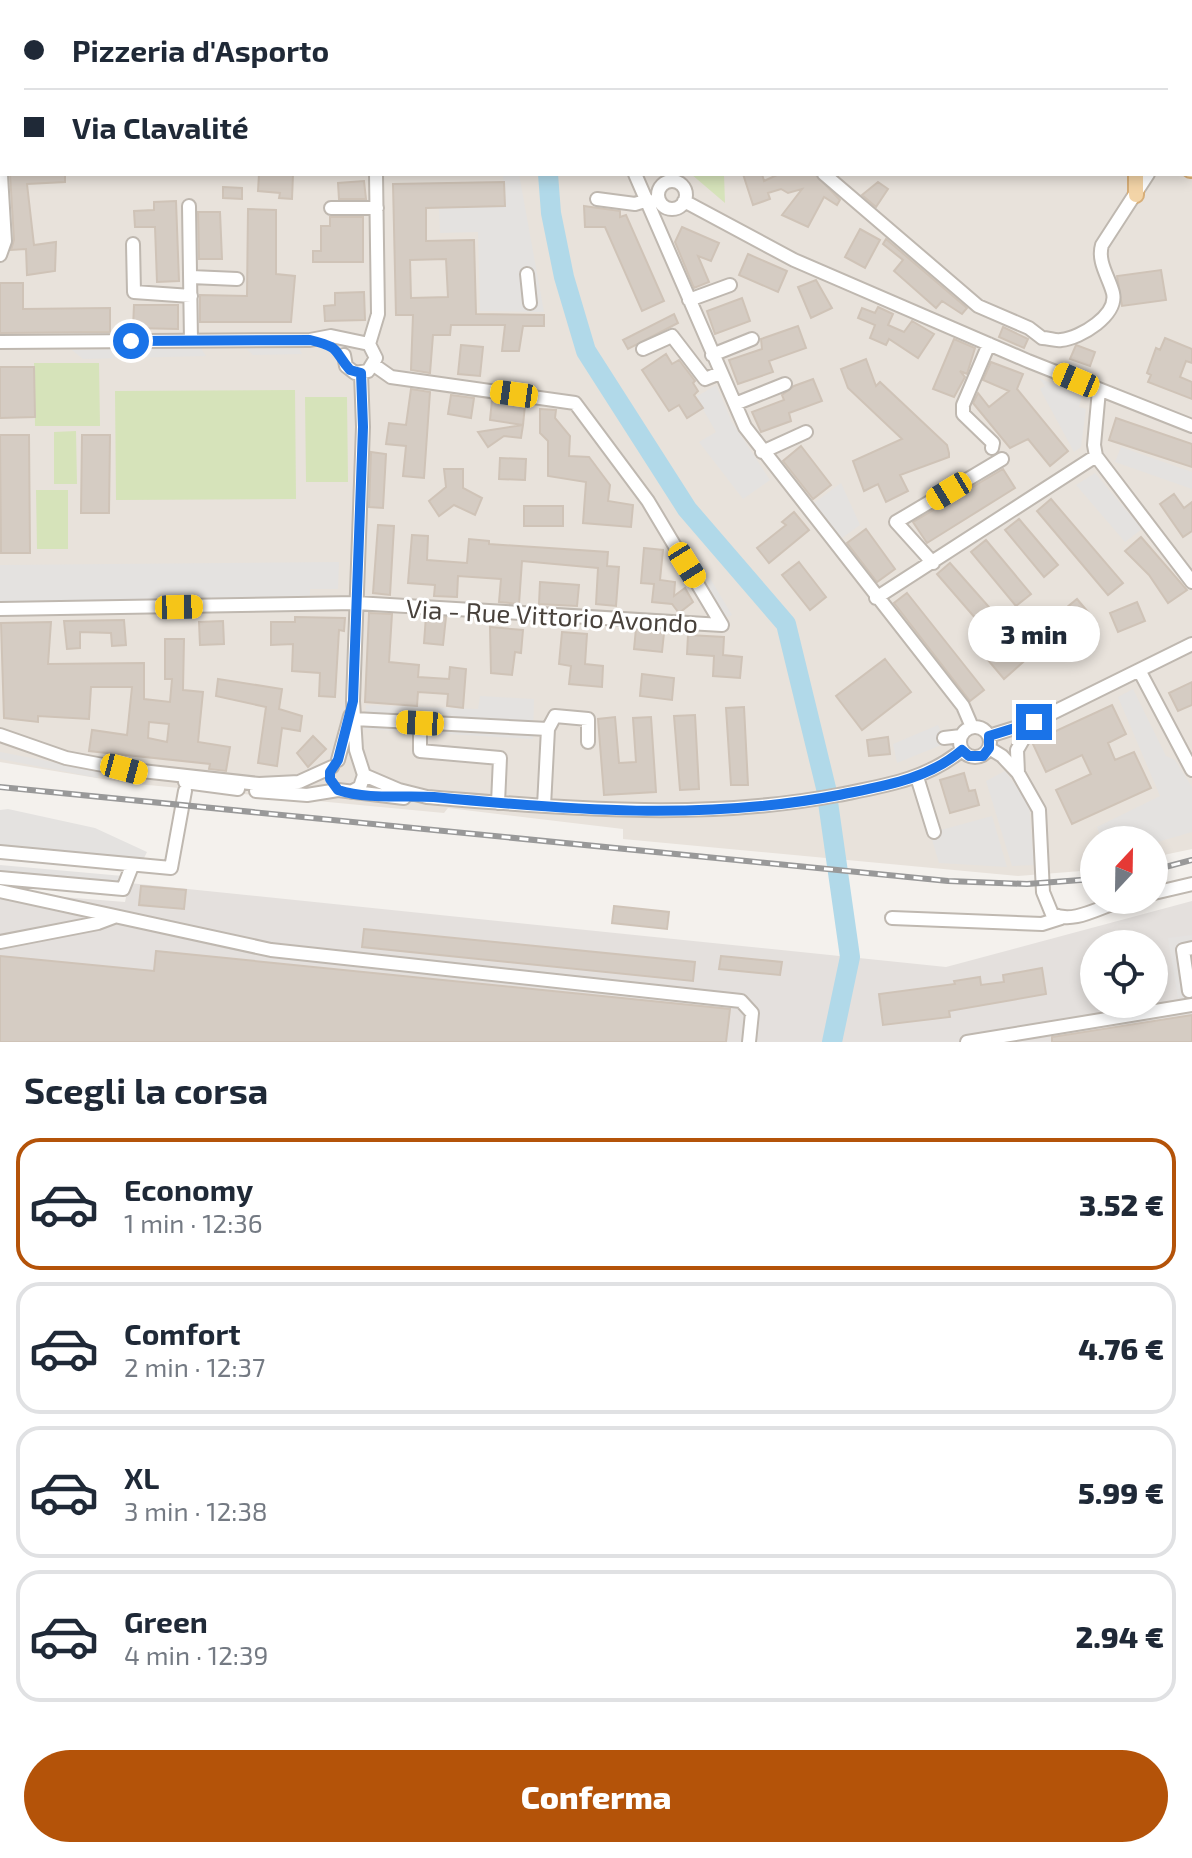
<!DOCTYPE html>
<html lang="it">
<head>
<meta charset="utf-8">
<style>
  body { margin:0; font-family:"Exo 2",sans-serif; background:#f6f6f7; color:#1f2937; height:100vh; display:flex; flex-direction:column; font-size:30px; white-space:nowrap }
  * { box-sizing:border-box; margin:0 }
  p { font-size:26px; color:#747a83 }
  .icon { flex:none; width:44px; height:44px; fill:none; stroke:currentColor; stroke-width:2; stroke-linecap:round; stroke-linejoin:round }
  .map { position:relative; height:1042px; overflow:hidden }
  .panel { display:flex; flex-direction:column; background:#fff; flex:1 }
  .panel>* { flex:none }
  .hud { position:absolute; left:0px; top:0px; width:1192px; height:176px; box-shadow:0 4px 12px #0003; display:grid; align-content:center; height:176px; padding:0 24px; background:#fff }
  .needle { width:52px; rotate:22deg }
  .tools { position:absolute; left:1080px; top:826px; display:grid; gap:16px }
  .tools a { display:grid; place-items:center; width:88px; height:88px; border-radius:50%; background:#fff; box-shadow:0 4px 12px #0003; font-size:40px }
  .end { position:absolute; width:36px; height:36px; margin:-18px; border:10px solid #1a73e8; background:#fff; box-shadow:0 0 0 4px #fff }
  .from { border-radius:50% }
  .bubble { position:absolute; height:56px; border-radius:28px; background:#fff; box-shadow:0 4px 12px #0003; font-size:26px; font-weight:800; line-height:56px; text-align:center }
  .car { position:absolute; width:24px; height:48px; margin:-24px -12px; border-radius:10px; box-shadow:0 0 6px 2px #0007; background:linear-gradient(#f5c518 24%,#345 0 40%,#f5c518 0 76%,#345 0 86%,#f5c518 0) }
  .hud b { display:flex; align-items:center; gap:28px; height:76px; font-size:30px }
  .hud b+b { border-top:2px solid #e0e1e3 }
  .hud i { width:20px; height:20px; background:#1f2937 }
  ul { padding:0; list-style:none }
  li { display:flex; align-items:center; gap:24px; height:132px; margin:0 16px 12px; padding:0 8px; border:4px solid #e0e1e3; border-radius:24px }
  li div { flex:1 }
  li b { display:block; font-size:30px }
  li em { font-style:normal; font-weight:800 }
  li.current { border-color:#b45309 }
  li>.icon { width:72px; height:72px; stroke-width:1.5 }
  h2 { padding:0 24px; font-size:36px; line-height:96px }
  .button { display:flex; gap:16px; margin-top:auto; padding:16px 24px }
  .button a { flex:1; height:92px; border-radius:48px; background:#b45309; color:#fff; font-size:32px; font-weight:800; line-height:92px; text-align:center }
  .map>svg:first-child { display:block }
  .residential { fill:#e8e2db }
  .industrial { fill:#e4e0dd; fill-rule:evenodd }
  .green { fill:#d6e3ba }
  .parking { fill:#e4e2e0 }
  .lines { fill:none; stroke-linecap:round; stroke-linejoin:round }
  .river { stroke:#b1d9e9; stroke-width:20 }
  .building { fill:#d5ccc3; stroke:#cfc3b7; stroke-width:2; fill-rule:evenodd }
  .minor-casing { stroke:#bfb8b0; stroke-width:16 }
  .major-casing { stroke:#d7ae78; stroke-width:18 }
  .minor { stroke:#fff; stroke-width:12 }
  .major { stroke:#f3d4a7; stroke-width:14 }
  .rail-casing { stroke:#999; stroke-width:6 }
  .rail { stroke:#fff; stroke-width:3; stroke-dasharray:9; stroke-linecap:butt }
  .route { stroke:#1a73e8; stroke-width:10 }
  .labels { text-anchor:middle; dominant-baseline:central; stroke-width:6; stroke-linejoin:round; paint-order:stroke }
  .street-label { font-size:26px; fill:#48413b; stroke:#fff }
</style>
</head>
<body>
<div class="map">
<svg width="1192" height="1042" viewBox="0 0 1192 1042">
  <rect width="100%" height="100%" fill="#f4f1ed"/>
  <!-- residential -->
  <path class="residential" d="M0,0L942,2H2V174H1190L1192,149V849L1154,857V840H1094V870L1018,876L623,839V829L448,808L444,813L127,783L0,762Z"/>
  <!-- industrial -->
  <path class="industrial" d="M129,883L946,967L1192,901V1042H0V886L38,895L125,902ZM1094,944H1154V1004H1094Z"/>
  <!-- green -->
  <path class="green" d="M691,174H724L725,203Z
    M34,363H99L100,426H35Z
    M295,390L296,499L116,500L115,391Z
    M305,397H347L348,482H306Z
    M76,431L77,484H54V432Z
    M36,490H68V549H37Z"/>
  <!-- parking -->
  <path class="parking" d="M503,174H519L544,312L480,311L478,232L440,233L439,208L504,206Z
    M298,345L302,354L253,355L243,346Z
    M200,347L206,356L83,359L72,350Z
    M1039,378L1082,396L1079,407L1086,409L1081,447L1074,452L1040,389L1045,386Z
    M716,385L732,422L770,480L743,499L699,442L716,432L696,397Z
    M1121,447L1192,472V489L1115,462Z
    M1095,473L1142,529L1125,542L1076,485Z
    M841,483L860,525L842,538L814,503Z
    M699,560L732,615L723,619L691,565Z
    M339,562L338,589H310V598L0,602V565Z
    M1133,689L1166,756L1175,760L1192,787V832L1154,843V840H1102L1097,827L1160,796L1118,697Z
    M480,696L534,699L533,739L364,729L366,705L478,709Z
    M938,725L946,743L897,763L893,744Z
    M0,752L100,771L98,778L0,759Z
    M1005,771L1029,804L1034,865L1012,866L986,781Z
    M8,809L95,828L147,852L142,862L0,848V810Z
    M992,816L1007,867L939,863L930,833Z
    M0,865L123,876L122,887L0,876Z
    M1192,935V995L1178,998L1168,938Z"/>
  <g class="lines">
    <!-- river -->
    <path class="river" d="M520,0L521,2
      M548,174L551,213L564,277L586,351L687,509L786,624L826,788L850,957L832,1042"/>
  </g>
  <!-- building -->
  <path class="building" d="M10,174H65V182L27,184L34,245L56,242L55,271L27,275L26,249L11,250L14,240Z
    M259,174H293L292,199L279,198L280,193L258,191Z
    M743,174H762L764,181L779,174H815L840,200L837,205L824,197L808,227L782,215L802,189L788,193L781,189L768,193L770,199L753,205Z
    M364,181L366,199H339L338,183Z
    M504,182L505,206L426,208V241L474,240L476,314L544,315V326H523L519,351H502L505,325H451L450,335H433L430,373L411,370L413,315H396L393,184ZM446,259L448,297L411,298L410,260Z
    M878,182L888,189L876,207L862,195Z
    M223,187L242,188V199L223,198Z
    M176,201L179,281L157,282L155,227H135L134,211L154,210V202Z
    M584,206L620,211V217L626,215L664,301L642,311L605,227H585Z
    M248,209L276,210V274L295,276L291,322H200V295L247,296Z
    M198,212H220L222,259H199Z
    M330,217H363V262H313V251H321V226H330Z
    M682,227L719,243L711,261L698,256L709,282L694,288L675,242Z
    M860,229L880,240L865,268L845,257Z
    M886,239L967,308L962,314L942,301L936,308L894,271L903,260L883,244Z
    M748,254L787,271L778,292L739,275Z
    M1161,270L1166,300L1122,306L1117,276Z
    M816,280L832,308L811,318L798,287Z
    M0,283H23V309L110,308V332L0,333Z
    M364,292L365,320L325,321L324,306L335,305V293Z
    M742,298L750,321L715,334L707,311Z
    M134,305H178V329L133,328Z
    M878,307L893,314L888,325L904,332L912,321L934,334L918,358L889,339L886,345L870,338L875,325L858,318L862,308L875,313Z
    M674,314L678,323L628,349L623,340Z
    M798,326L806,348L769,361L773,372L738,384L729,360L762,349L761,339Z
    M1003,327L1028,339L1024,348L999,337Z
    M1165,338L1192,349V363L1186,361L1180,377L1192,382V399L1148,382L1151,375L1147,373L1156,348L1160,350Z
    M954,339L975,348L967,374L960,371L965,377L954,397L933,389Z
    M461,345L483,347L480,376L458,374Z
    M1076,345L1095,352L1090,366L1070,359Z
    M666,354L672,364L679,360L695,381L693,383L698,391L694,395L703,408L687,418L679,405L669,411L642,370Z
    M866,359L876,386L880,382L947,445L949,453V457L900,475L908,491L886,502L878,484L864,491L853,461L902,439L848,388L841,369Z
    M991,362L1023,374L1017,389L1068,451L1050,466L1028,439L1010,448L973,403L978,393L989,407L1009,391L983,380Z
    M0,367H34L35,417L0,418Z
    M813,379L822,401L789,413L791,421L761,432L752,412L784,400L782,395L794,386Z
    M411,389L430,392L424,478L403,476L406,446L386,444L389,423L406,425Z
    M451,395L474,398L471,418L448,414Z
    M492,400L525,405L523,425L490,420Z
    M540,409L556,410L555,418L570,436L569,456L589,457L610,485L608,501L633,505L631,527L583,523L586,482L548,476V441L540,433Z
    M1116,418L1192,444V467L1109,440Z
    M523,425L521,438L504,436L488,447L478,432Z
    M0,435H29L30,553H1Z
    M82,435H110L109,513H81Z
    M801,446L831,485L813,499L783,461Z
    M371,452L386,454L383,508L369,507Z
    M500,458L526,459L525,480L499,479Z
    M444,469H463V488L482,498L475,515L454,505L439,516L429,501L446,487Z
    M1003,469L1015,488L927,543L913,522Z
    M1174,494L1184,508L1192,502V531L1183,537L1160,504Z
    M1051,499L1123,583L1108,595L1037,511Z
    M524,506H563V526H524Z
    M794,512L809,530L769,563L757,548L786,525L782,522Z
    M1019,519L1058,565L1044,577L1005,530Z
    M378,525L394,526L390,595L373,593Z
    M866,529L895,569L877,582L847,543Z
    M412,535L428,536L427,560L467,563L469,539L489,541V544L608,552L607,566L619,567L616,606L596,604L598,568L522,561L519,604L499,602L501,579L458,576L457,597L434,596L435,585L408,583Z
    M1141,537L1187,590L1168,603L1149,575L1125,551Z
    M986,540L1031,594L1016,606L971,552Z
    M644,548L663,550L660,580L675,582L674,596L685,588L693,602L679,613L672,604L652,602L654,584L641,583Z
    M799,562L826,597L810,610L782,575Z
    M950,563L996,615L983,627L937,574Z
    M540,582L579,585L577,606L539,604Z
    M907,593L984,690L970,701L894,603Z
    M1077,599L1088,612L1034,659L1031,655L1004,679L976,646L993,632L1011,653Z
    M1137,602L1145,621L1118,632L1110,613Z
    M369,613L392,614L389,662L419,665L418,677L449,679L450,667L466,669L463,708L447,706L448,694L418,692L417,706L365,702Z
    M426,616L446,617L443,645L424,643Z
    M295,617L345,618L344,631L339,630L335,697L319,696L320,673L292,671L293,644L271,645V622H295Z
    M124,620L126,645L112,646L111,633L80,632V648L67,649L64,621Z
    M223,621L224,644L200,645L199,622Z
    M51,622L48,664L144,663V699L170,702L172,679H165V639H184L183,690L203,692L198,742L230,747L226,771L209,769L210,764L89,751L92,730L127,735L132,687H91L89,719L38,716V722L4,718L1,623ZM149,722L169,724L167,742L148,738Z
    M490,627L523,630L521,653L515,652L512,675L491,673Z
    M636,629L664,633L662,652L634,649Z
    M562,632L587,634L585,664L603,666L602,687L569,684L571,666L559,664Z
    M688,635L724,637L723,655L742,657L740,678L713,676L714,656L687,654Z
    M885,659L911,692L862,730L836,696Z
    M642,674L674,678L672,700L640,696Z
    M218,679L282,689L279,709L302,716L300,731L282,728L277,766L258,763L266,707L216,696Z
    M1192,682V705L1178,711L1169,693Z
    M1112,705L1126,734L1108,743L1115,760L1134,752L1151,788L1072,824L1056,790L1091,774L1082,755L1046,772L1032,742Z
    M744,707L748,785H731L726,708Z
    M695,715L699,789L680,790L674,716Z
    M615,717L619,763L636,762L633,718L651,717L656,792L604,795L598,719Z
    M313,736L326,749L308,767L297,753Z
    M888,737L890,754L869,756L867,740Z
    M964,773L969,791L975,790L979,805L950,813L940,780Z
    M141,886L186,890L184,909L139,905Z
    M614,906L669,912L667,929L612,923Z
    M364,929L695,962L693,981L362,947Z
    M156,951L730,1009L726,1042H0V956L154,971Z
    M721,956L782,962L780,975L719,969Z
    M1042,968L1046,994L949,1011L950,1017L883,1025L879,994L955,984L954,981L980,977L981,985L1004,982L1003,975Z
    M1192,1015V1042H1052V1037Z"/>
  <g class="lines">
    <!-- minor casing -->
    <g class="minor-casing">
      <path id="minor" d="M466,0V2
        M551,0L552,2
        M755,0V2
        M949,0L951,2
        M1049,0L1052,2
        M47,2V0
        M162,2V0
        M323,2V0
        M1010,2L1012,0
        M1187,2L1188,0
        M1190,67L1192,66
        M0,103H2
        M1190,117H1192
        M0,159L5,241L0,255
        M635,174L745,427L963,706L972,727
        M824,174L978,306L1029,328L1042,338
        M658 195a14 14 0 1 1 28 0a14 14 0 1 1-28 0Z
        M597,199L635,204L648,200
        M684,201L794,260L1028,361L1192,426
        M189,206L191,341
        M331,208H377
        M133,244L134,292L191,296
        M527,274L530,303
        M191,277L237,279
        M689,300L730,285
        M1042,338C1049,338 1055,341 1061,340C1081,338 1118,315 1113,293C1109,277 1097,262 1102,245L1148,174
        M0,342L310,340L331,336L369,344L376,358L368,371L355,373L346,366L344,355
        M369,344L378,314L376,174
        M989,344L963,405V414L993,443L992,448
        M643,349L672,336L705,379L720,373
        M712,355L752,339
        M1099,390L1094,445L1096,456L1192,582
        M735,404L785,384
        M762,452L806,432
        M933,563L896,522L1002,459
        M876,598L1096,456
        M0,609L356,603L722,625L648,501L575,403L391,377L374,365
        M1139,670L1192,770
        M354,719L548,729L544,806
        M420,723V751L500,758L498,803
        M960 742a15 15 0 1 1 30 0a15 15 0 1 1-30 0Z
        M548,729L555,716L588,719V742
        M0,735L66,758L124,769L259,784L299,782L332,767
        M989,736L1034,722L1192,644
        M944,738L961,736
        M989,748L1002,756L1018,773L1039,810L1043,892L1052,914C1075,925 1102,905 1125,900
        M338,760L350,716
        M1018,773L1017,750L1032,724
        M364,775L399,790L427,797C565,808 702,821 838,795C883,786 926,780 962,750
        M917,777L934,832
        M185,782L238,789
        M256,791L307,795L338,790L404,798
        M351,792L360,787L364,775L356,750L353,701L363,427L361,373
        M0,852L171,868L185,791
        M0,878L123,889L132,866
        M0,891L271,950L741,1001L752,1013L749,1042
        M1154,893L1192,884
        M892,918L1042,924L1061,918
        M0,942L98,923L114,917
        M1189,991L1183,950L1192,948
        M967,1042L1192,1005"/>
    </g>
    <!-- major casing -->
    <g class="major-casing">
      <path id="major" d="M922,0L924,2
        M1190,159L1192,160
        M1190,170H1192
        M1136,174V195"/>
    </g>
    <!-- minor -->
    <use href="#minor" class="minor"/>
    <!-- major -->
    <use href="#major" class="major"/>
    <!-- rail casing -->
    <g class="rail-casing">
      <path id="rail" d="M0,787L948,881L1027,884L1094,879
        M1154,870L1192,860"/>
    </g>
    <!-- rail -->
    <use href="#rail" class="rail"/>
  </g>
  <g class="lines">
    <!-- route -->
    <path class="route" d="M131,341L310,340C342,348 332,349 350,370L361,373L363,427L353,701L338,760L330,772V779L338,790C368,800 404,795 434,797C569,810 704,821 839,795C883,786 927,780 962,750L969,756H983L989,748V736L1034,722"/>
  </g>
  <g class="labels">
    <!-- street labels -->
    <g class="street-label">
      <text transform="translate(552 615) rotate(3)">Via - Rue Vittorio Avondo</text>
    </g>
  </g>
</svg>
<div class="tools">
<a><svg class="needle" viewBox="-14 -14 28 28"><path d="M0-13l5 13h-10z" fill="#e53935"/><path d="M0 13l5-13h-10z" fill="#747a83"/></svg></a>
<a><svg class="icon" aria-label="locate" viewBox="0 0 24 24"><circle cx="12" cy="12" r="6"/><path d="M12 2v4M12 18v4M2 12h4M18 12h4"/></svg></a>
</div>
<i class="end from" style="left:131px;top:341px"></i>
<i class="end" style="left:1034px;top:722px"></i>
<div class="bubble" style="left:968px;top:606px;width:132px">3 min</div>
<i class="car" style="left:1076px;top:380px;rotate:293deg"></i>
<i class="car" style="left:514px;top:394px;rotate:278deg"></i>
<i class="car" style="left:949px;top:491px;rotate:239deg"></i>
<i class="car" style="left:687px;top:565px;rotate:148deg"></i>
<i class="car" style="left:179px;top:607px;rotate:89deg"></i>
<i class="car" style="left:420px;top:723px;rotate:273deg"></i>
<i class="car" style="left:124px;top:769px;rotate:105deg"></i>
<div class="hud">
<b><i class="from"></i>Pizzeria d'Asporto</b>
<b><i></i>Via Clavalité</b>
</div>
</div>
<section class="panel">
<h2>Scegli la corsa</h2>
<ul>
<li class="current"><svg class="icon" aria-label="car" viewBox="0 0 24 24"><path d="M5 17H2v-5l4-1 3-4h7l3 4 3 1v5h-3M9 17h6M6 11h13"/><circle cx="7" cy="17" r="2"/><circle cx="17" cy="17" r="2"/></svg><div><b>Economy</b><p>1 min · 12:36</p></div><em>3.52 €</em></li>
<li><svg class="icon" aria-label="car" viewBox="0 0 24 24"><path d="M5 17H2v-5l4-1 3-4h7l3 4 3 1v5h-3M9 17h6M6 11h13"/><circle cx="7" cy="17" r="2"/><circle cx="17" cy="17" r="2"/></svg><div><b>Comfort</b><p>2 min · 12:37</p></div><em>4.76 €</em></li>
<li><svg class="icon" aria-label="car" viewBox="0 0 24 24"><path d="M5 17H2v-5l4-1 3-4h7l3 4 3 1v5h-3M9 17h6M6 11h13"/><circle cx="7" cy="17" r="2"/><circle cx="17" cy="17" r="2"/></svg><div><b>XL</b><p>3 min · 12:38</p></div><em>5.99 €</em></li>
<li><svg class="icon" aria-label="car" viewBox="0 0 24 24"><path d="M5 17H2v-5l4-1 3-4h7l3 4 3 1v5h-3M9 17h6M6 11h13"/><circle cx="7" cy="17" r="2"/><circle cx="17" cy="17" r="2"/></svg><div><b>Green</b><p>4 min · 12:39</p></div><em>2.94 €</em></li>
</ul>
<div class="button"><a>Conferma</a></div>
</section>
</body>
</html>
